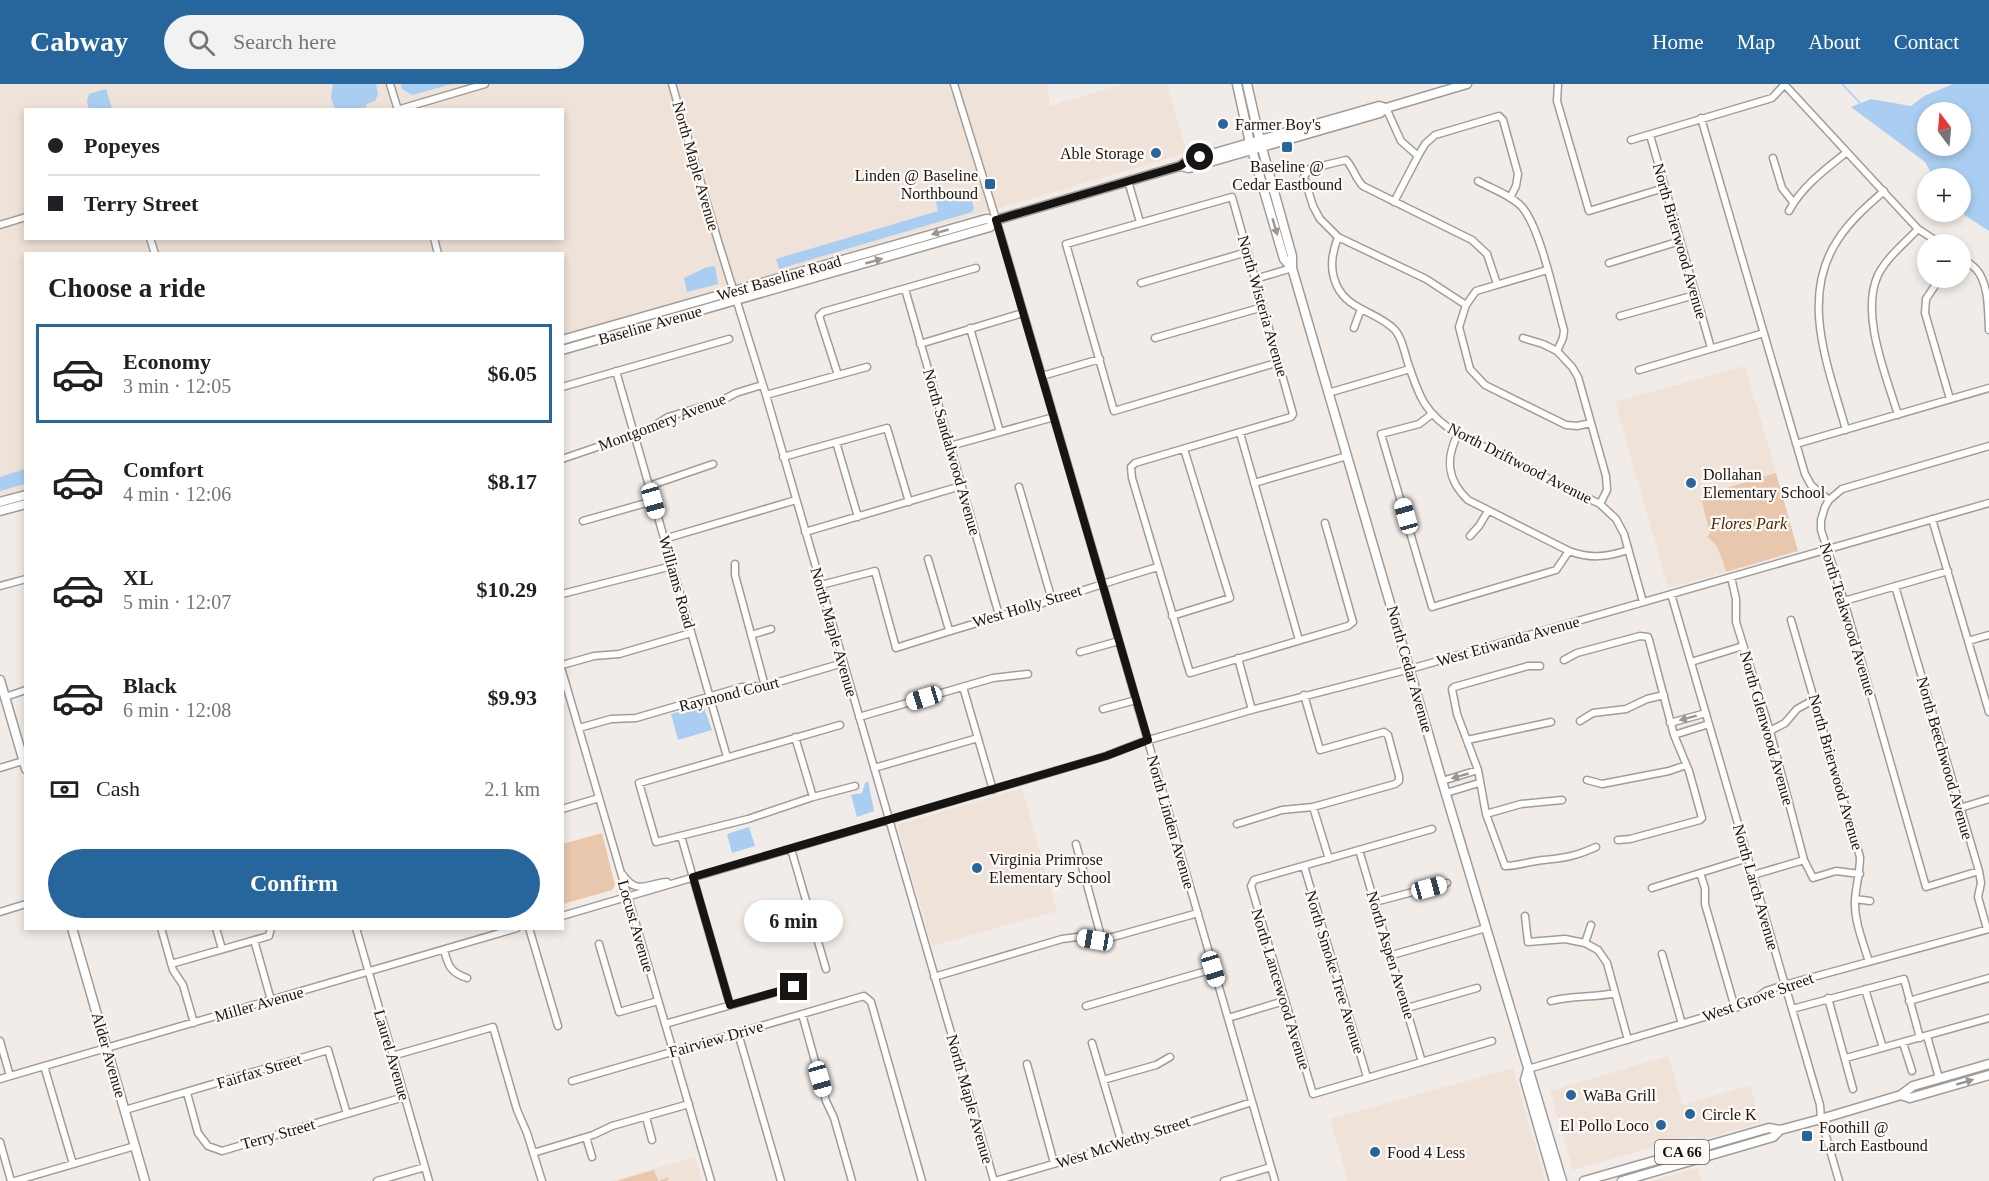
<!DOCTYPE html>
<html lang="en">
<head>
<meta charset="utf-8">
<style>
  body { margin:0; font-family:Georgia,serif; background:#f2f2f2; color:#202124; height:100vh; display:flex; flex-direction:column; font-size:22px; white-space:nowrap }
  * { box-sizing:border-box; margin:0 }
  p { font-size:20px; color:#757577 }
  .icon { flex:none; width:33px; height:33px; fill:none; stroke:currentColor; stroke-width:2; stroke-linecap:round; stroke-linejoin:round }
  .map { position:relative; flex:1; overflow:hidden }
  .drawer { position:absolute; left:24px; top:168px; width:540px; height:678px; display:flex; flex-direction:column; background:#fff; border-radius:0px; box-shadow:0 3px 9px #0003 }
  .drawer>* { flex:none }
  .banner { position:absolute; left:24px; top:24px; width:540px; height:132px; border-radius:0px; box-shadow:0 3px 9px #0003; display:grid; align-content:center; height:132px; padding:0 24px; background:#fff }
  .needle { width:39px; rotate:344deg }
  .fabs { position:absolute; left:1917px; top:18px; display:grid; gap:12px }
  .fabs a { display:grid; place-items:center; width:54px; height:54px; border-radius:50%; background:#fff; box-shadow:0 3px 9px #0003; font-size:30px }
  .end { position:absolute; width:27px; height:27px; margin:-14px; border:8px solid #171514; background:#fff; box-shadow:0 0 0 3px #fff }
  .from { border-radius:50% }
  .bubble { position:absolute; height:42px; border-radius:21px; background:#fff; box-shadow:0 3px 9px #0003; font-size:20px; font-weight:800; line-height:42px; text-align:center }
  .car { position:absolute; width:18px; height:36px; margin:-18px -9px; border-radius:8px; box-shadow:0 0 4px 2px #0007; background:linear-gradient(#fff 24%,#345 0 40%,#fff 0 76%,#345 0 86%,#fff 0) }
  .banner b { display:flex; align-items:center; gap:21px; height:57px; font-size:22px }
  .banner b+b { border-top:2px solid #e0e0e0 }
  .banner i { width:15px; height:15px; background:#202124 }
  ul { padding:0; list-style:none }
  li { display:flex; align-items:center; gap:18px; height:99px; margin:0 12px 9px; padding:0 12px; border:3px solid transparent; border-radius:0px }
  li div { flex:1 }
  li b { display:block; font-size:22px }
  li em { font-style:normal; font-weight:800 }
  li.active { border-color:#27669c }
  li>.icon { width:54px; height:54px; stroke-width:1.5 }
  h2 { padding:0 24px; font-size:27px; line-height:72px }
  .pay { display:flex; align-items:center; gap:15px; height:66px; padding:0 24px; font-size:22px }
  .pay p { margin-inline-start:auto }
  .action { display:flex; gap:12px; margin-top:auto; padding:12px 24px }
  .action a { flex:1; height:69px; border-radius:36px; background:#27669c; color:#fff; font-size:24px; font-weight:800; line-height:69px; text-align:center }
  header { display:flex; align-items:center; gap:36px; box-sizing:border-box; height:84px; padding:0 30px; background:#27669c; color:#fff }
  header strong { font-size:28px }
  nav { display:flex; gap:33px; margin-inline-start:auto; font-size:21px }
  .search { width:420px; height:54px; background:#f2f2f2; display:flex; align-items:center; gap:15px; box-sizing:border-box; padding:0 21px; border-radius:33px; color:#757577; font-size:22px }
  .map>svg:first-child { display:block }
  .built { fill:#efe2d8; fill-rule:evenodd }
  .green { fill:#e9c7ad }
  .water { fill:#aacef1; fill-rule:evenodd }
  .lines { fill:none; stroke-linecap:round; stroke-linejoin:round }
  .stream { stroke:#aacef1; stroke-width:1.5 }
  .minor-casing { stroke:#a19c97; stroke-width:9 }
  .major-casing { stroke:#a19c97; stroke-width:11 }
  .minor { stroke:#fff; stroke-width:6 }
  .major { stroke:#fff; stroke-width:8 }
  .oneway { fill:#979695 }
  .route { stroke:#171514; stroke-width:8 }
  .poi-dot { fill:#27669c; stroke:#fffaf6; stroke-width:2 }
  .labels { text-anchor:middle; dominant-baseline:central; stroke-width:4.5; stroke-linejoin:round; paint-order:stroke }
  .shield { fill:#fffaf6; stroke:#5d5a58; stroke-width:1.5 }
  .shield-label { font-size:15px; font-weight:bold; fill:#171514 }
  .poi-label { font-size:16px; fill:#171514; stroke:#fffaf6; text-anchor:start }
  .street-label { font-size:16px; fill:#171514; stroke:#fffaf6 }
  .park-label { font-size:16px; font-style:italic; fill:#4c2600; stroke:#fffaf6 }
</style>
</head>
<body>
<header>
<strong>Cabway</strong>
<div class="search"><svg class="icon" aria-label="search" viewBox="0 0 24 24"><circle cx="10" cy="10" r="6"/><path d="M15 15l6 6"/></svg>Search here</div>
<nav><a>Home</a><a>Map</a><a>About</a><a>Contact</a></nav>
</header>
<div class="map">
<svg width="1989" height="1097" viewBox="0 0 1989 1097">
  <rect width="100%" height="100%" fill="#f2ece8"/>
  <!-- built -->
  <path class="built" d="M0,0H1047L1050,22L1123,0H1167L1187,69L563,251L562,170H26L25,407L0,414ZM26,26H562V154H26Z
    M1745,282L1776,389L1707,410L1710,449L1707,453L1713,456L1721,470L1726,488L1668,504L1615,318Z
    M1022,704L1057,827L932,862L897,741Z
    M1668,972L1683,1021L1750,1001L1761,1039L1700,1056H1697L1692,1052L1573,1086L1550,1007Z
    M1513,984L1545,1097H1348L1330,1035Z
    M695,1073L702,1097H611Z
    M1698,1084L1702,1097H1652Z"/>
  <!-- green -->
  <path class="green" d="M1776,389L1798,467L1726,488C1722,475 1719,460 1707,453L1710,449L1702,418L1707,410Z
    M602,749L615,801L612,806L563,820V760Z
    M654,1086L658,1097L670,1093L667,1097H617Z"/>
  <!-- water -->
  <path class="water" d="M333,0H376L378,10L375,17L366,20L367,23L357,25H335L331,14Z
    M401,0H452L412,11L402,5Z
    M1953,0H1989V147L1960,128V94H1934L1925,78L1851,23L1871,15L1911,22L1924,12ZM1928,28H1960V62H1928Z
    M106,5L112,25H89L87,17L89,10Z
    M969,108L974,124L972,128L779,185L776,175L938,127L935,115L954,110Z
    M715,182L718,200L687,208L684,194L707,183Z
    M25,385V400L0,407V393Z
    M703,621L712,646L678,656L671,630Z
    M868,697L874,727L857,733L851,711L862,709L865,699Z
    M749,743L755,762L732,769L727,750Z"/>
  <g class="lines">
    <!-- stream -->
    <path class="stream" d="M1842,0L1860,19"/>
    <!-- minor casing -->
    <g class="minor-casing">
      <path id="minor" d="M390,0L398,26
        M672,0L718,157L766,311L994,1097
        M954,0L999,145L1102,498L1275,1097
        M1558,0L1557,17L1589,127L1664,104
        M1784,0L1918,145L1941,160
        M1386,24L1401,57L1418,72
        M397,26L485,0
        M1701,34L1805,390L1811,401L1829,416
        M1650,51L1711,264
        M1631,56L1772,14L1784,1
        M1773,74L1782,104L1793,118
        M1128,97L1140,138
        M1478,97C1492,105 1511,111 1522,123C1541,145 1555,216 1564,246L1563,254L1557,267L1543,260L1523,254
        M1394,118L1418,72L1425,60L1435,51L1499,32L1503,36L1518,90L1516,102L1510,114
        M1789,127C1801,103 1827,84 1847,68
        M0,141L26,133
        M1338,153C1332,169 1329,185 1337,202C1348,226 1378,228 1395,246C1402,254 1404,266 1407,276C1419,312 1424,330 1458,350L1600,420
        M150,154L155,170
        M434,154L438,170
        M1960,174C1966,177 1972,181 1976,185C1989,199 1988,227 1989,246
        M1609,179L1680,157
        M1547,186L1476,207L1466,221L1459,243L1470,285L1485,301L1566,341L1577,342L1591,339
        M1940,194L1926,215L1925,229L1950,315
        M1255,195L1292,184
        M1141,199L1247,168
        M905,205L999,531
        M1466,221L1426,195L1338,153L1320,135L1313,122L1304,93L1309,85L1346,76C1353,83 1355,94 1363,102L1472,156L1487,170L1497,200
        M1620,232L1695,211
        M970,244L1000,348
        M1354,244L1361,225
        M1155,254L1263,223
        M920,260L1023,229
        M1557,267L1572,283L1578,293L1606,392L1607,406L1600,420L1616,435L1624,450L1643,518
        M1279,278L1114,327L1066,160L1232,113C1252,186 1273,258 1293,330L1291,333L1135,379L1131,383L1132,394L1190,589L1348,542L1353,538L1325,439
        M1639,286L1764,249
        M616,287L727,673
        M838,291L820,235L819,232L823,228L976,184
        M1042,292L1100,275
        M562,303L729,255
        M1328,309L1410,285
        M766,311L867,283
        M1432,330L1419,340L1381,350L1432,523L1556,486L1569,467
        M1898,331C1886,291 1860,230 1878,191C1887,173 1905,159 1918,145
        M1846,346C1829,284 1798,213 1839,154C1851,136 1867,122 1884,107
        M1240,349L1299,556
        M1458,350C1445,375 1447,396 1468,416L1569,467C1590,475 1607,473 1628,466
        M836,358L858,433
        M1796,360L1989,304
        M950,362L1054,333
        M783,373L887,344L909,418
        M562,375L647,346L668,333L721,317L736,309L762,301
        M1254,399L1347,372
        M649,402L713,380
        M1019,403L1052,516
        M1932,435L1989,628
        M583,437L653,417
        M805,448L961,402
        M1470,452L1479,442L1488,427
        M664,455L796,416
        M928,475L949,546
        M735,480V491L765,602
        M1731,493L1736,515V538L1770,647L1804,776L1813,794L1836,787L1860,790
        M821,501L875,487L896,564C948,547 1001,532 1053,516C1088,505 1123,493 1158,483
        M0,502L26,495
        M1895,502L1979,787L1981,799L1978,813L1987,845
        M562,510L672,482
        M1671,510L1820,1021L1821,1035L1839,1097
        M1844,517L1948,487
        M1172,532L1230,514L1184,365
        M1791,536L1860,773C1860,788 1856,802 1855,816C1854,837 1863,858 1869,878
        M751,551L771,545
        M1968,557L1989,551
        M1080,568L1119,557
        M1238,574L1252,626
        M1564,576L1577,569L1640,552L1648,553L1649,556L1674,651L1689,687L1702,734L1700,736L1630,755L1618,756
        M1691,578L1743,562
        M562,581L594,572L619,570L691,549
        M1540,582H1528L1454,603L1452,605L1457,630L1478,686L1486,730L1505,782C1518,782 1531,777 1544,776C1565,774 1576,772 1596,763
        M562,587L711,1097
        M963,603L993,706
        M5,613L26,606
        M1103,625L1136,616
        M859,633L993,594L1028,590
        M1580,637L1593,629L1626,625L1647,615L1664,611
        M1670,639L1706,629
        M840,641L639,699L656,758L748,735L813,713L855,702
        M579,644L611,635L636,634L742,603L765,602L843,579
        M1770,647L1785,639L1797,625L1815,615
        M1674,651L1709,640
        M795,653L813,713
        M1467,656L1551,638
        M0,684L23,677
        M874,684L978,654
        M1587,696L1602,700L1669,687L1686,681
        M1442,697L1478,686
        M1446,709L1479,699
        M1313,723L1329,775
        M1960,724L1989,715
        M562,725L599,714
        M1486,730L1521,720L1562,716
        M1237,740L1282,726L1313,723L1395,700L1399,697V692L1388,651L1384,648L1320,666L1304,611
        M1432,745L1254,796L1251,802L1313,1010L1492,957
        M681,752L730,921
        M1076,760L1102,856
        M791,765L826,885
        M1359,766L1422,978
        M1304,782L1367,993
        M1979,787L1926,803L1844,517L1821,446V436L1825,423L1829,416L1842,405L1989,362
        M1700,789L1705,804V820L1735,924
        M623,791C637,812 648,799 667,798
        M1753,791L1804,776
        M1652,804L1748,774
        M1855,815L1870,817
        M1375,818L1447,799
        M0,828L26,820
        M562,832L1106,672L1142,658L1251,626L1410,585L1989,419
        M1525,832L1528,858L1565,855L1585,859L1598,866L1607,879L1628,956
        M759,843L809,828
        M161,844L173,886L183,901L194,939
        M216,844L222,865
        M356,844L429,1097
        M529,844L558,942
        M254,856L271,916
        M1585,859L1591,841
        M599,860L619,928L658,917
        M444,866C448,882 451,889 467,894
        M1662,870L1682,940
        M1392,871L1486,844
        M171,880L269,852L271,844
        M934,893L1062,855L1077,853L1102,856L1198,829
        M1865,905L1883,964
        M1828,914L1853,1005
        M1551,917C1573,911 1594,914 1615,909
        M1909,917L1989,894
        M1086,922L1213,885
        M1407,924L1477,904
        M1792,925L1904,895L1920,954
        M802,930L826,1017L834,1034L852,1097
        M1228,934L1284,917
        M665,940L794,903
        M738,949L781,1097
        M1927,952L1939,994
        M0,957L10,992
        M1092,959L1122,1060
        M1903,959L1912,987
        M392,972L493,943L517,1026L527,1049L542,1097
        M1846,974L1989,934
        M1027,980L1054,1079
        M44,982L73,1080
        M1528,985L1735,924L1750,919L1766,907L1784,901L1989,845
        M0,995L517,844
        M1103,996L1156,981L1170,973
        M572,997L864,912L871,918L922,1097
        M187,1009L198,1049L208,1062L222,1067L404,1013
        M125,1026L328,966L347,1030
        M646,1033L652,1056
        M586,1053L592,1073
        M0,1058L11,1097
        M533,1069L593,1051L612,1042L689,1020
        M15,1097L135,1062
        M377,1097L425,1083
        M995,1097L1122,1060L1252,1018
        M1224,1097L1271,1083"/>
    </g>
    <!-- major casing -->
    <g class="major-casing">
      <path id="major" d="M1237,0L1250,59L1284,175L1292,184
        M1247,0L1260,57L1292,172V184L1442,697L1562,1097
        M1180,82L1189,84L1380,29L1386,24L1467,0
        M562,256L986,135L996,136L1180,82L1187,77L1379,22L1386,24
        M562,266L990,143L996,136
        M0,418L26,411
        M0,427L26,420
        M0,596L26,685
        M72,844L145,1097
        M1528,985L1525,996L1554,1097
        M1901,1011L1910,1014L1989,991
        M1584,1097L1769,1044L1780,1046L1821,1035L1901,1011L1913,1002L1989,980
        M1622,1097L1773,1053L1780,1046"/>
    </g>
    <!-- minor -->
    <use href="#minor" class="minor"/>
    <!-- major -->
    <use href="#major" class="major"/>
  </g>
  <!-- one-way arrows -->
  <defs><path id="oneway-solid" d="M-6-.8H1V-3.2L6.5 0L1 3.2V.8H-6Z" transform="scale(1.5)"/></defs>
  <g class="oneway">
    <use href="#oneway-solid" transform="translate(1275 143) rotate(74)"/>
    <use href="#oneway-solid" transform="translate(940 148) rotate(164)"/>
    <use href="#oneway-solid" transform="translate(874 177) rotate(-16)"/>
    <use href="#oneway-solid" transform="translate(1688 634) rotate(165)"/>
    <use href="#oneway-solid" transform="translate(1460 692) rotate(164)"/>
    <use href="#oneway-solid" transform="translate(1965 998) rotate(-16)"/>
  </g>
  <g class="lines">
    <!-- route -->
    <path class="route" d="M794,903L730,921L693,793L1106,672L1148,656L996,136L1180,82L1187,77L1200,73"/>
  </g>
  <!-- markers -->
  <g class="poi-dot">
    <circle cx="1223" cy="40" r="6"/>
    <rect x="1281" y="57" width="12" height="12" rx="3"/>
    <circle cx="1156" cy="69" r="6"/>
    <rect x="984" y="94" width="12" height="12" rx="3"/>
    <circle cx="1691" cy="399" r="6"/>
    <circle cx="977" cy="784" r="6"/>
    <circle cx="1571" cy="1011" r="6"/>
    <circle cx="1690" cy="1030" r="6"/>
    <circle cx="1661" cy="1041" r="6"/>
    <rect x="1801" y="1046" width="12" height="12" rx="3"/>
    <circle cx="1375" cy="1068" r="6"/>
  </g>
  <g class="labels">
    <!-- shield labels -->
    <rect class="shield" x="1655" y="1056" width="54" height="24" rx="4.5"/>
    <g class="shield-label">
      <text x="1682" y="1068">CA 66</text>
    </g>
    <!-- poi labels -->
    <g class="poi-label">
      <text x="1235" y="40">Farmer Boy's</text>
      <text x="1144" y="69" text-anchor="end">Able Storage</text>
      <text x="1287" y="82" text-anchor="middle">Baseline @<tspan x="1287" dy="18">Cedar Eastbound</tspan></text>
      <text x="978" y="91" text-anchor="end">Linden @ Baseline<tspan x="978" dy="18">Northbound</tspan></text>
      <text x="1703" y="390">Dollahan<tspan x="1703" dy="18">Elementary School</tspan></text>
      <text x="989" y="775">Virginia Primrose<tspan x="989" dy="18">Elementary School</tspan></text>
      <text x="1583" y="1011">WaBa Grill</text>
      <text x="1702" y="1030">Circle K</text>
      <text x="1649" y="1041" text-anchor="end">El Pollo Loco</text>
      <text x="1819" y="1043">Foothill @<tspan x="1819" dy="18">Larch Eastbound</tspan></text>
      <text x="1387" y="1068">Food 4 Less</text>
    </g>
    <!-- street labels -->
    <g class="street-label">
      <text transform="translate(696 82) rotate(74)">North Maple Avenue</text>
      <text transform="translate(1680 157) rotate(74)">North Brierwood Avenue</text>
      <text transform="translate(779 194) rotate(-16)">West Baseline Road</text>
      <text transform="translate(1263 222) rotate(74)">North Wisteria Avenue</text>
      <text transform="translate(650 241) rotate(-16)">Baseline Avenue</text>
      <text transform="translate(662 338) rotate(-21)">Montgomery Avenue</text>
      <text transform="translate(952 368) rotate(74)">North Sandalwood Avenue</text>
      <text transform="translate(1520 379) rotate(27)">North Driftwood Avenue</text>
      <text transform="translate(677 498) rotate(74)">Williams Road</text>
      <text transform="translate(1027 522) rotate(-17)">West Holly Street</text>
      <text transform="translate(1848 535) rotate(73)">North Teakwood Avenue</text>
      <text transform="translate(834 548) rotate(74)">North Maple Avenue</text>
      <text transform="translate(1508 557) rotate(-16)">West Etiwanda Avenue</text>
      <text transform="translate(1410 585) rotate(74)">North Cedar Avenue</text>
      <text transform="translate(729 610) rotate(-14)">Raymond Court</text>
      <text transform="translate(1767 644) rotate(74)">North Glenwood Avenue</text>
      <text transform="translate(1945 674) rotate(74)">North Beechwood Avenue</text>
      <text transform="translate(1836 688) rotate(74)">North Brierwood Avenue</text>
      <text transform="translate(1171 738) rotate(74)">North Linden Avenue</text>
      <text transform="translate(1756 803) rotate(74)">North Larch Avenue</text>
      <text transform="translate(636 842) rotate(74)">Locust Avenue</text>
      <text transform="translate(1391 871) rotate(73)">North Aspen Avenue</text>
      <text transform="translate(1335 888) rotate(73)">North Smoke Tree Avenue</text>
      <text transform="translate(1281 905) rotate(73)">North Lancewood Avenue</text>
      <text transform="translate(1758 913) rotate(-20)">West Grove Street</text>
      <text transform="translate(259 920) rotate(-16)">Miller Avenue</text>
      <text transform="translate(716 955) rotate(-16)">Fairview Drive</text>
      <text transform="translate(109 971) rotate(74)">Alder Avenue</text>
      <text transform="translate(392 971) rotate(74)">Laurel Avenue</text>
      <text transform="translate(259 987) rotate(-17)">Fairfax Street</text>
      <text transform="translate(970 1015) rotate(74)">North Maple Avenue</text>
      <text transform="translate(278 1050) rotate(-16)">Terry Street</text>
      <text transform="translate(1123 1058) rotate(-18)">West McWethy Street</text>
    </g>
    <!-- park labels -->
    <g class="park-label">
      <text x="1749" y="439">Flores Park</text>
    </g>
  </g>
</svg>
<div class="fabs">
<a><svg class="needle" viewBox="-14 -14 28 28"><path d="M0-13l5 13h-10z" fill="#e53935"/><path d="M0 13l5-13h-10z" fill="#757577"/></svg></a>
<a>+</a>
<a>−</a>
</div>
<i class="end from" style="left:1200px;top:73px"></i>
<i class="end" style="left:794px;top:903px"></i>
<div class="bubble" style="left:744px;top:816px;width:99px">6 min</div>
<i class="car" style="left:653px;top:417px;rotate:164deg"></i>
<i class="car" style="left:1406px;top:432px;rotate:344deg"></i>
<i class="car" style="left:924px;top:614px;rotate:253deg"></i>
<i class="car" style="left:1429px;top:804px;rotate:75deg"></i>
<i class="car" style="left:1095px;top:856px;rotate:280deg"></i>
<i class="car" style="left:1213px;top:885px;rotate:163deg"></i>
<i class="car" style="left:820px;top:995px;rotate:164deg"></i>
<div class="banner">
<b><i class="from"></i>Popeyes</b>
<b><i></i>Terry Street</b>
</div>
<section class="drawer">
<h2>Choose a ride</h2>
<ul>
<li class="active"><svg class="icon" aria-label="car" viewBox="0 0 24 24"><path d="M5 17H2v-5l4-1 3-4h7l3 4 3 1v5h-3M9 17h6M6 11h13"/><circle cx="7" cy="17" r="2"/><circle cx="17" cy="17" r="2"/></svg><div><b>Economy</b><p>3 min · 12:05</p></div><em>$6.05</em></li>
<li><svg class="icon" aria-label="car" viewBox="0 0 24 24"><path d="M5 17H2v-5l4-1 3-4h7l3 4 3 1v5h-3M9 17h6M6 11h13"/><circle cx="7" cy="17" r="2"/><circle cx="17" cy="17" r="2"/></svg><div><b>Comfort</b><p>4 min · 12:06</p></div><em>$8.17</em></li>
<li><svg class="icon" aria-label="car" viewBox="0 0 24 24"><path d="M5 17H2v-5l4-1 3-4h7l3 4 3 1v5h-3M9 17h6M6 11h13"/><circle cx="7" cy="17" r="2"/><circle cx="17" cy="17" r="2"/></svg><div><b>XL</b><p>5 min · 12:07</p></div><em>$10.29</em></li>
<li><svg class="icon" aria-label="car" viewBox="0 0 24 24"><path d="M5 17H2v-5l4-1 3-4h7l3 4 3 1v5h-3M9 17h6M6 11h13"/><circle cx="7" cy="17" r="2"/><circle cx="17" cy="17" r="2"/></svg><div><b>Black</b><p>6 min · 12:08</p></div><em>$9.93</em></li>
</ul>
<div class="pay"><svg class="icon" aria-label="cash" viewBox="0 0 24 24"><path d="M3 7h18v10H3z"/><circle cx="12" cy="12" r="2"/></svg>Cash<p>2.1 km</p></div>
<div class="action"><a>Confirm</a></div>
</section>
</div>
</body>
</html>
